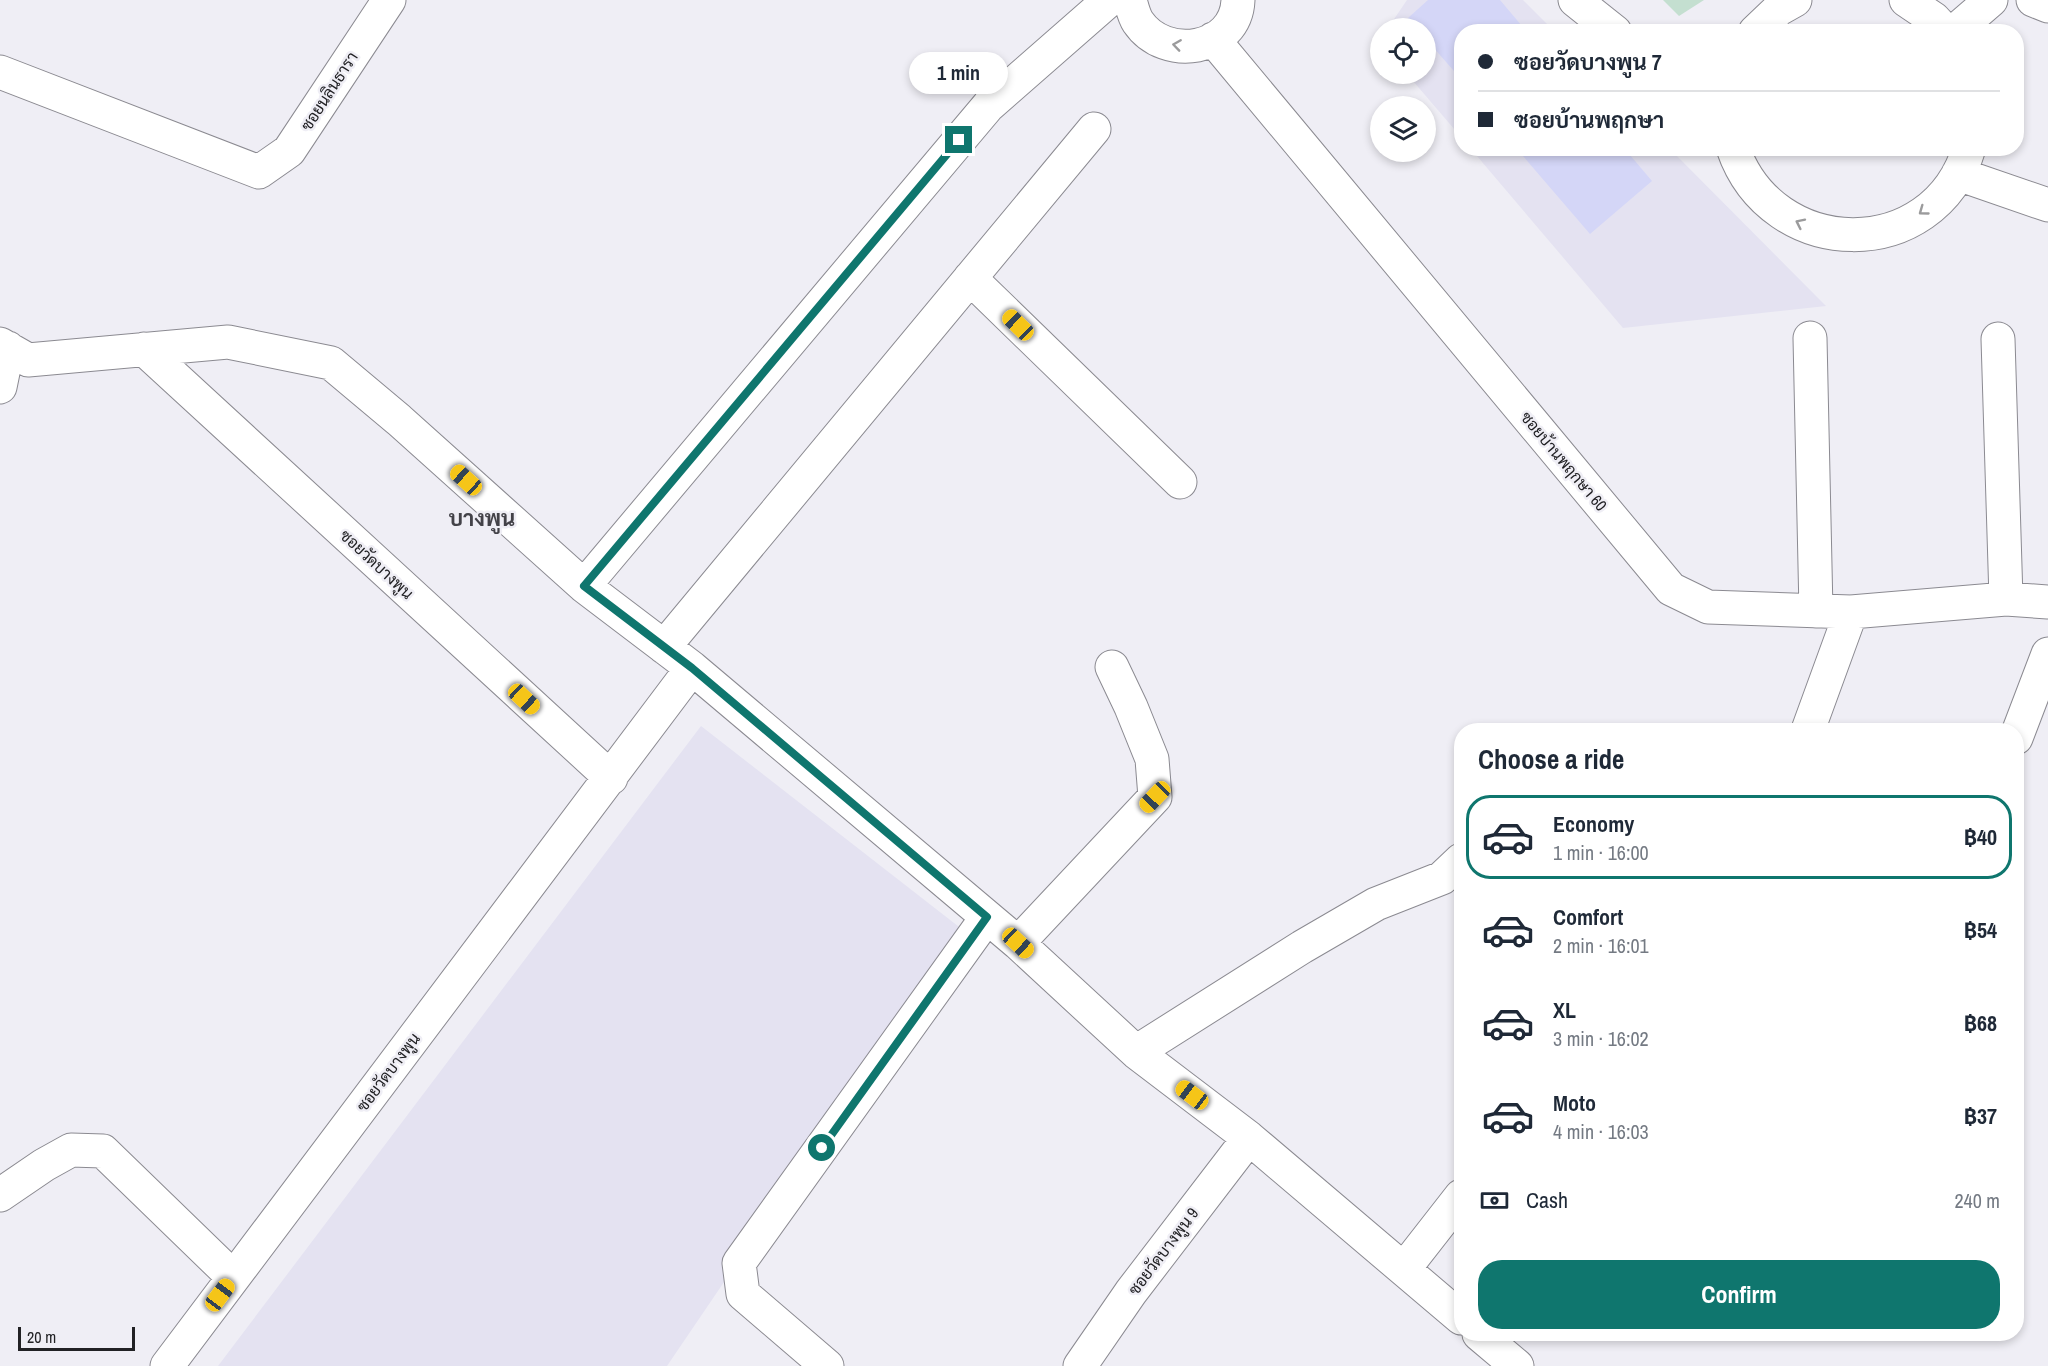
<!DOCTYPE html>
<html lang="en">
<head>
<meta charset="utf-8">
<style>
  body { margin:0; font-family:"Archivo Narrow",Sarabun,sans-serif; background:#f6f6f7; color:#1f2937; height:100vh; display:flex; flex-direction:column; font-size:22px; white-space:nowrap }
  * { box-sizing:border-box; margin:0 }
  p { font-size:20px; color:#747a83 }
  .icon { flex:none; width:33px; height:33px; fill:none; stroke:currentColor; stroke-width:2; stroke-linecap:round; stroke-linejoin:round }
  .map { position:relative; flex:1; overflow:hidden }
  .panel { position:absolute; left:1454px; top:723px; width:570px; height:618px; display:flex; flex-direction:column; background:#fff; border-radius:24px; box-shadow:0 3px 9px #0003 }
  .panel>* { flex:none }
  .banner { position:absolute; left:1454px; top:24px; width:570px; height:132px; border-radius:24px; box-shadow:0 3px 9px #0003; display:grid; align-content:center; height:132px; padding:0 24px; background:#fff }
  .buttons { position:absolute; left:1370px; top:18px; display:grid; gap:12px }
  .buttons a { display:grid; place-items:center; width:66px; height:66px; border-radius:50%; background:#fff; box-shadow:0 3px 9px #0003; font-size:30px }
  .scale { position:absolute; left:18px; bottom:15px; width:117px; box-sizing:border-box; padding-left:6px; border:3px solid #212124; border-top:0; font-size:16px; line-height:21px; white-space:nowrap; color:#212124; -webkit-text-stroke:4px #efeef5; paint-order:stroke }
  .end { position:absolute; width:27px; height:27px; margin:-14px; border:8px solid #0f766e; background:#fff; box-shadow:0 0 0 3px #fff }
  .from { border-radius:50% }
  .bubble { position:absolute; height:42px; border-radius:21px; background:#fff; box-shadow:0 3px 9px #0003; font-size:20px; font-weight:700; line-height:42px; text-align:center }
  .car { position:absolute; width:18px; height:36px; margin:-18px -9px; border-radius:8px; box-shadow:0 0 4px 2px #0007; background:linear-gradient(#f5c518 24%,#345 0 40%,#f5c518 0 76%,#345 0 86%,#f5c518 0) }
  .banner b { display:flex; align-items:center; gap:21px; height:57px; font-size:22px }
  .banner b+b { border-top:2px solid #e0e1e3 }
  .banner i { width:15px; height:15px; background:#1f2937 }
  ul { padding:0; list-style:none }
  li { display:flex; align-items:center; gap:18px; height:84px; margin:0 12px 9px; padding:0 12px; border:3px solid transparent; border-radius:24px }
  li div { flex:1 }
  li b { display:block; font-size:22px }
  li em { font-style:normal; font-weight:700 }
  li.selected { border-color:#0f766e }
  li>.icon { width:54px; height:54px; stroke-width:1.5 }
  h2 { padding:0 24px; font-size:27px; line-height:72px }
  .pay { display:flex; align-items:center; gap:15px; height:66px; padding:0 24px; font-size:22px }
  .pay p { margin-inline-start:auto }
  .cta { display:flex; gap:12px; margin-top:auto; padding:12px 24px }
  .cta a { flex:1; height:69px; border-radius:24px; background:#0f766e; color:#fff; font-size:24px; font-weight:700; line-height:69px; text-align:center }
  .map>svg:first-child { display:block }
  .built { fill:#e4e2f1 }
  .green { fill:#c4dfd0 }
  .building { fill:#d4d6f7 }
  .lines { fill:none; stroke-linecap:round; stroke-linejoin:round }
  .minor-casing { stroke:#8b8a91; stroke-width:35 }
  .minor { stroke:#fff; stroke-width:33 }
  .oneway { stroke:#9b9b9c }
  .route { stroke:#0f766e; stroke-width:8 }
  .labels { text-anchor:middle; dominant-baseline:central; stroke-width:5; stroke-linejoin:round; paint-order:stroke }
  .street-label { font-size:16px; fill:#212124; stroke:#efeef5 }
  .district-label { font-size:22px; font-weight:bold; fill:#434248; stroke:#efeef5 }
</style>
</head>
<body>
<div class="map">
<svg width="2048" height="1366" viewBox="0 0 2048 1366">
  <rect width="100%" height="100%" fill="#efeef5"/>
  <!-- built -->
  <path class="built" d="M1407,0H1523L1554,31L1461,32V137L1407,74H1425V28H1388Z
    M1471,149H1670L1826,306L1623,328Z
    M701,726L963,930L667,1366H218Z"/>
  <!-- green -->
  <path class="green" d="M1663,0H1704L1679,16Z"/>
  <!-- building -->
  <path class="building" d="M1428,0H1500L1527,32H1461V79L1425,38V28H1417L1408,18Z
    M1516,148H1624L1652,181L1590,234Z"/>
  <g class="lines">
    <!-- minor casing -->
    <g class="minor-casing">
      <path id="minor" d="M1130,0C1132,7 1134,16 1138,22C1165,62 1236,51 1238,0
        M1575,0L1615,32
        M1906,0L1934,19L1946,32
        M2033,0L2048,6
        M1755,32L1779,9L1795,0
        M1954,32L1991,0
        M1213,39L1671,589L1708,607L1851,612L2006,599L2048,602
        M0,72L259,172L289,151L389,0
        M1733,148C1772,262 1934,265 1969,148
        M1958,174L2048,205
        M970,278L1180,482
        M1810,338L1816,611
        M1998,339L2006,599
        M0,344L28,360L228,342L331,363L399,420L584,586L692,668L1018,943L1136,1052L1249,1138L1461,1318
        M144,349L611,778
        M0,387L8,348
        M584,586L988,106L1109,0
        M664,647L1094,129
        M1808,730L1851,612
        M2016,738L2048,654
        M1018,943L1155,797L1152,759L1131,707L1112,667
        M1136,1052L1302,947L1376,904L1442,878L1461,860
        M0,1195L44,1165L71,1150L103,1151L233,1277
        M1404,1269L1461,1196
        M1479,1334L1517,1366
        M167,1366L692,668
        M827,1366L743,1294L739,1263L987,917
        M1080,1366L1131,1292L1249,1138"/>
    </g>
    <!-- minor -->
    <use href="#minor" class="minor"/>
  </g>
  <!-- one-way arrows -->
  <defs><path id="oneway-chevron" d="M-2-3.5L2.5 0L-2 3.5" fill="none" stroke-width="1.6" stroke-linecap="round" stroke-linejoin="round" transform="scale(1.5)"/></defs>
  <g class="oneway">
    <use href="#oneway-chevron" transform="translate(1177 45) rotate(-172)"/>
    <use href="#oneway-chevron" transform="translate(1923 211) rotate(144)"/>
    <use href="#oneway-chevron" transform="translate(1800 223) rotate(-154)"/>
  </g>
  <g class="lines">
    <!-- route -->
    <path class="route" d="M822,1148L987,917L692,668L584,586L959,140"/>
  </g>
  <g class="labels">
    <!-- street labels -->
    <g class="street-label">
      <text transform="translate(329 91) rotate(-57)">ซอยนลินธารา</text>
      <text transform="translate(1564 461) rotate(50)">ซอยบ้านพฤกษา 60</text>
      <text transform="translate(377 564) rotate(43)">ซอยวัดบางพูน</text>
      <text transform="translate(388 1072) rotate(-53)">ซอยวัดบางพูน</text>
      <text transform="translate(1163 1251) rotate(-53)">ซอยวัดบางพูน 9</text>
    </g>
    <!-- district labels -->
    <g class="district-label">
      <text x="482" y="518">บางพูน</text>
    </g>
  </g>
</svg>
<div class="buttons">
<a><svg class="icon" aria-label="locate" viewBox="0 0 24 24"><circle cx="12" cy="12" r="6"/><path d="M12 2v4M12 18v4M2 12h4M18 12h4"/></svg></a>
<a><svg class="icon" aria-label="layers" viewBox="0 0 24 24"><path d="M12 4l9 5-9 5-9-5zM3 14l9 5 9-5"/></svg></a>
</div>
<div class="scale">20 m</div>
<i class="end from" style="left:822px;top:1148px"></i>
<i class="end" style="left:959px;top:140px"></i>
<div class="bubble" style="left:909px;top:52px;width:99px">1 min</div>
<i class="car" style="left:1018px;top:325px;rotate:314deg"></i>
<i class="car" style="left:466px;top:480px;rotate:312deg"></i>
<i class="car" style="left:524px;top:699px;rotate:133deg"></i>
<i class="car" style="left:1155px;top:797px;rotate:224deg"></i>
<i class="car" style="left:1018px;top:943px;rotate:133deg"></i>
<i class="car" style="left:1192px;top:1095px;rotate:307deg"></i>
<i class="car" style="left:220px;top:1295px;rotate:37deg"></i>
<div class="banner">
<b><i class="from"></i>ซอยวัดบางพูน 7</b>
<b><i></i>ซอยบ้านพฤกษา</b>
</div>
<section class="panel">
<h2>Choose a ride</h2>
<ul>
<li class="selected"><svg class="icon" aria-label="car" viewBox="0 0 24 24"><path d="M5 17H2v-5l4-1 3-4h7l3 4 3 1v5h-3M9 17h6M6 11h13"/><circle cx="7" cy="17" r="2"/><circle cx="17" cy="17" r="2"/></svg><div><b>Economy</b><p>1 min · 16:00</p></div><em>฿40</em></li>
<li><svg class="icon" aria-label="car" viewBox="0 0 24 24"><path d="M5 17H2v-5l4-1 3-4h7l3 4 3 1v5h-3M9 17h6M6 11h13"/><circle cx="7" cy="17" r="2"/><circle cx="17" cy="17" r="2"/></svg><div><b>Comfort</b><p>2 min · 16:01</p></div><em>฿54</em></li>
<li><svg class="icon" aria-label="car" viewBox="0 0 24 24"><path d="M5 17H2v-5l4-1 3-4h7l3 4 3 1v5h-3M9 17h6M6 11h13"/><circle cx="7" cy="17" r="2"/><circle cx="17" cy="17" r="2"/></svg><div><b>XL</b><p>3 min · 16:02</p></div><em>฿68</em></li>
<li><svg class="icon" aria-label="car" viewBox="0 0 24 24"><path d="M5 17H2v-5l4-1 3-4h7l3 4 3 1v5h-3M9 17h6M6 11h13"/><circle cx="7" cy="17" r="2"/><circle cx="17" cy="17" r="2"/></svg><div><b>Moto</b><p>4 min · 16:03</p></div><em>฿37</em></li>
</ul>
<div class="pay"><svg class="icon" aria-label="cash" viewBox="0 0 24 24"><path d="M3 7h18v10H3z"/><circle cx="12" cy="12" r="2"/></svg>Cash<p>240 m</p></div>
<div class="cta"><a>Confirm</a></div>
</section>
</div>
</body>
</html>
